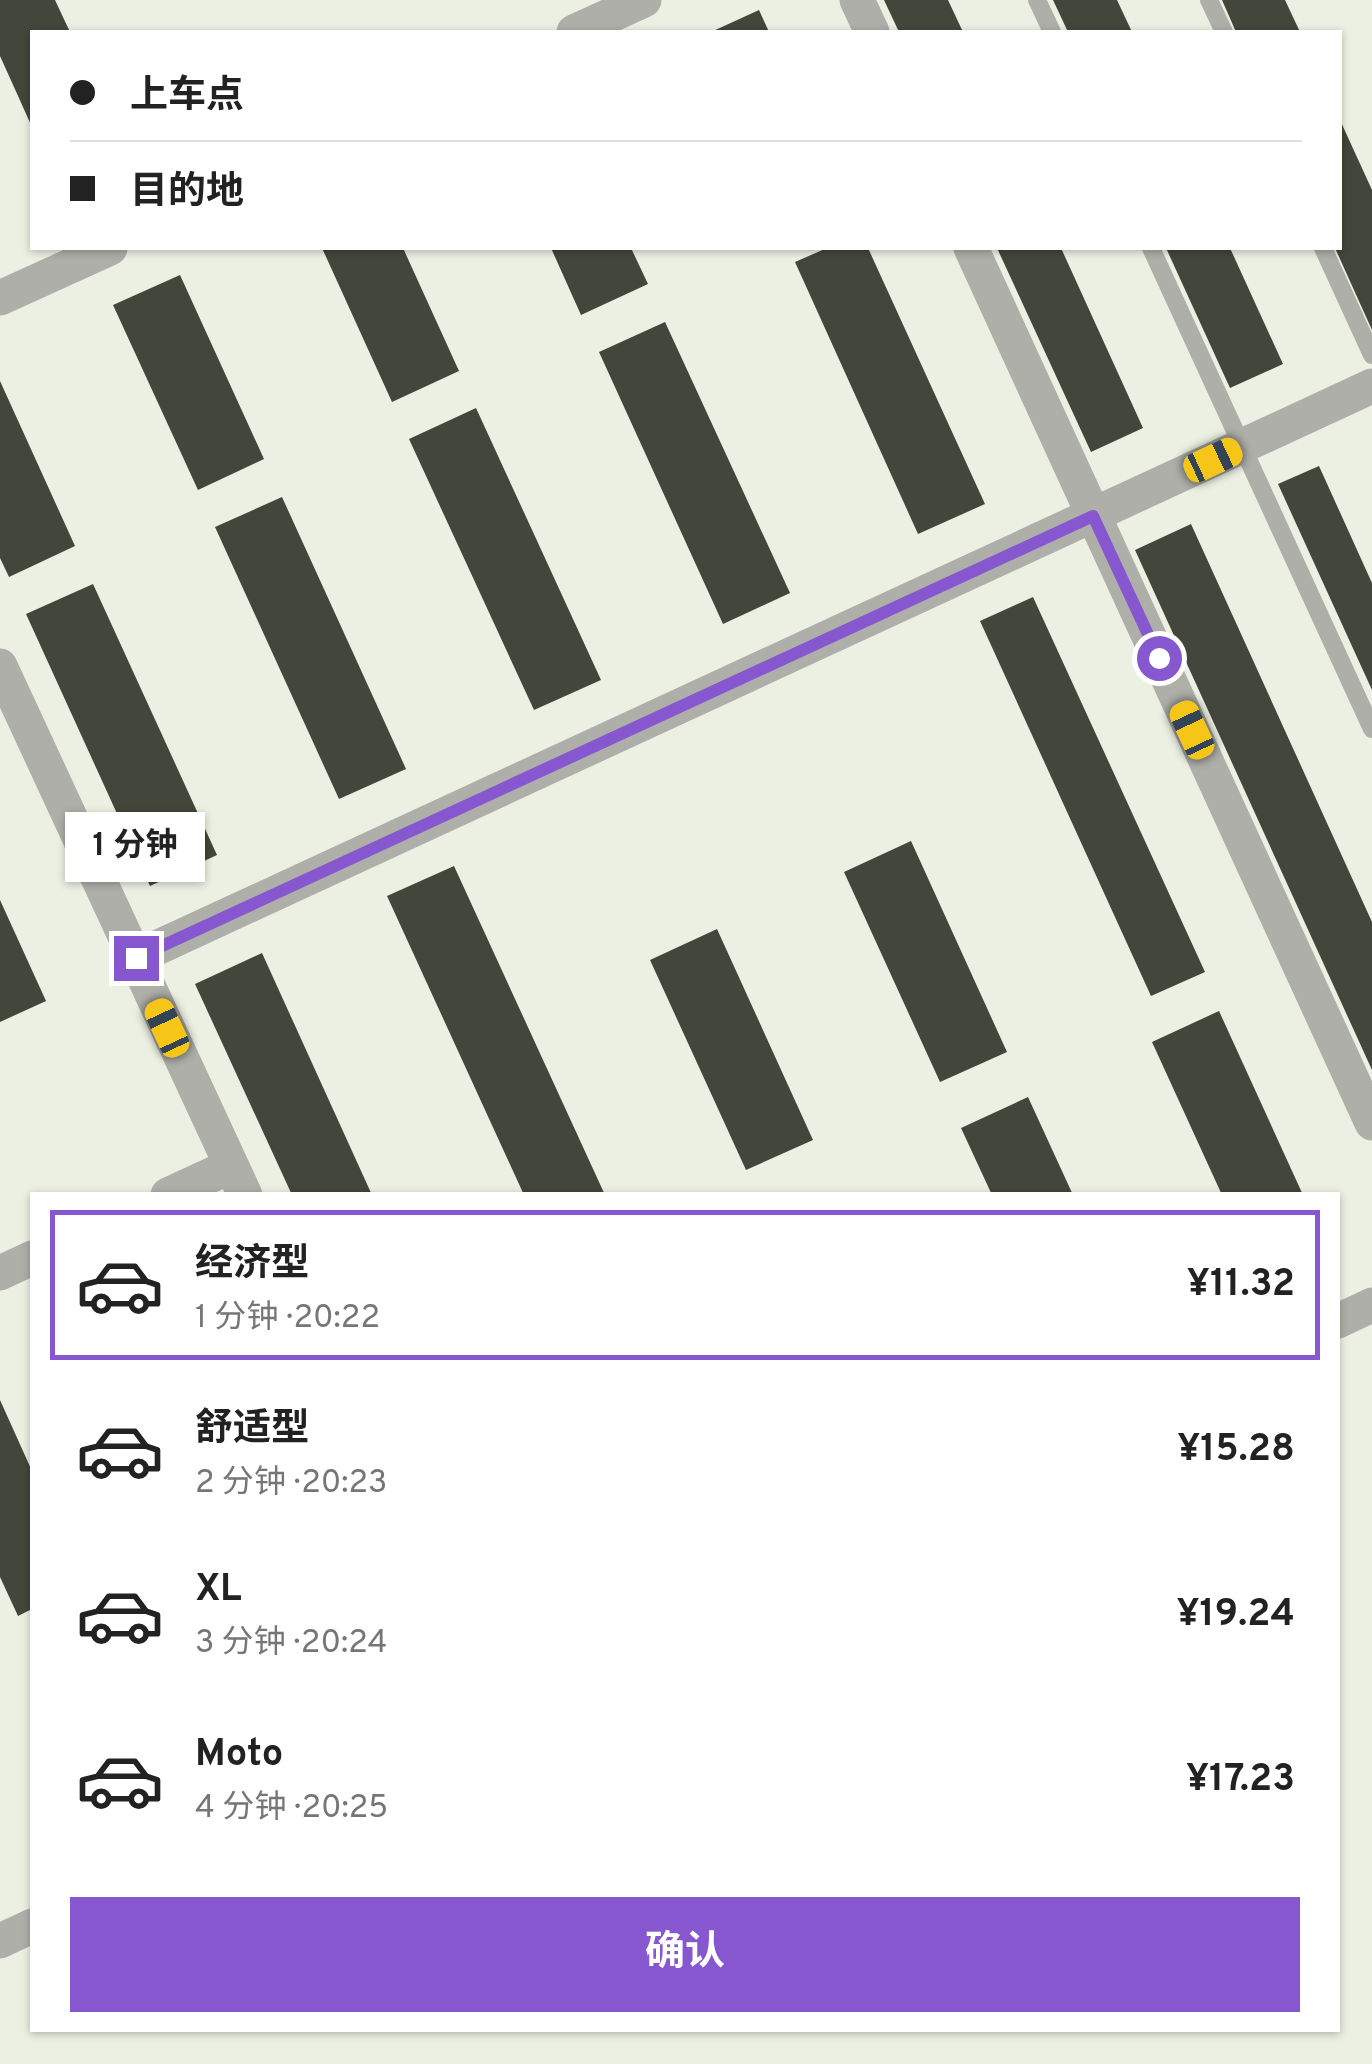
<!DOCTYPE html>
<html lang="zh">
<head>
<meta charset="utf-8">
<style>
  body { margin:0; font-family:Overpass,"Noto Sans SC",sans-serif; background:#f6f6f6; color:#222; height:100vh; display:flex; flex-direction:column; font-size:38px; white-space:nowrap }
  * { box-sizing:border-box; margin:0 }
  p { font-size:32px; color:#767676 }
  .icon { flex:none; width:55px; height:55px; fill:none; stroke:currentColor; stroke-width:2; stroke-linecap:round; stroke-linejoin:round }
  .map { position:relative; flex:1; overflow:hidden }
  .drawer { position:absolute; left:30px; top:1192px; width:1310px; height:840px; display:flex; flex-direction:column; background:#fff; border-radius:0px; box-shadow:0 2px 8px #0004 }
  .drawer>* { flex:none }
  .guide { position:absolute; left:30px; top:30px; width:1312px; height:220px; border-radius:0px; box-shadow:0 2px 8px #0004; display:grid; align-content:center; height:220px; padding:0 40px; background:#fff }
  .end { position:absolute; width:45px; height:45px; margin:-22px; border:12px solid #8757d0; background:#fff; box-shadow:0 0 0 5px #fff }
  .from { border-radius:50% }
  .bubble { position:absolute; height:70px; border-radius:0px; background:#fff; box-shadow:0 2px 8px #0004; font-size:32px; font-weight:700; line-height:70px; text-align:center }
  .car { position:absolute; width:30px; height:60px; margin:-30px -15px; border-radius:12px; box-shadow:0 0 8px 2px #0007; background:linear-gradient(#f5c518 24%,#345 0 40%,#f5c518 0 76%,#345 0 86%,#f5c518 0) }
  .guide b { display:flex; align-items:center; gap:35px; height:95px; font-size:38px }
  .guide b+b { border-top:2px solid #e0e0e0 }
  .guide i { width:25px; height:25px; background:#222 }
  ul { padding:18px 0 0; list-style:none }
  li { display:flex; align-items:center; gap:30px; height:150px; margin:0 20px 15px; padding:0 20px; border:5px solid transparent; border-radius:0px }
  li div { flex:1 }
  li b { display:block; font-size:38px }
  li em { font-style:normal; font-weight:700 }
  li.current { border-color:#8757d0 }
  li>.icon { width:90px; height:90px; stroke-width:1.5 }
  .cta { display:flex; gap:20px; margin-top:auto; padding:20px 40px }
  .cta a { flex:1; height:115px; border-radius:0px; background:#8757d0; color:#fff; font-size:40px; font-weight:700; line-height:115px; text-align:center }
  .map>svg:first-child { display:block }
  .building { fill:#43463b }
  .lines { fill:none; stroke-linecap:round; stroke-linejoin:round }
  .lane { stroke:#aeafa9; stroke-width:18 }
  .street { stroke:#aeafa9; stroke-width:35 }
  .route { stroke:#8757d0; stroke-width:12 }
</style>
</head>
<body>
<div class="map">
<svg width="1372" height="2064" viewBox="0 0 1372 2064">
  <rect width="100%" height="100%" fill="#ecf0e2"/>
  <!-- building -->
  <path class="building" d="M0,0H55L70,32H32V127L0,56Z
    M884,0H948L963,32H899Z
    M1053,0H1117L1132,32H1068Z
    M1222,0H1285L1300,32H1236Z
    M759,10L769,32H711Z
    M1340,120L1372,190V330L1335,248H1340Z
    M322,248H403L459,371L392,402Z
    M551,248H631L648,284L581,315Z
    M827,248H868L985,504L918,534L795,262Z
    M997,248H1061L1143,428L1091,452Z
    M1166,248H1230L1283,364L1230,388Z
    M180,275L264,459L198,490L113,305Z
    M665,322L790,593L723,624L599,352Z
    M0,381L75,546L9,577L0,558Z
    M476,408L601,680L534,710L409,439Z
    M1319,466L1372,583V690L1278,484Z
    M282,497L406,769L339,799L215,527Z
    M1191,524L1372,922V1070L1135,550Z
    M93,584L217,855L150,886L26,614Z
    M1033,597L1205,972L1151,996L980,621Z
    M911,841L1007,1052L940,1082L844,872Z
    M454,866L605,1195H524L387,896Z
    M0,900L46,1001L0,1022Z
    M717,929L813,1140L746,1170L650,960Z
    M262,953L372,1195H292L195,984Z
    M1219,1011L1303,1195H1222L1152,1042Z
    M1028,1097L1073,1195H992L961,1128Z
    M0,1400L32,1471V1609L18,1616L0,1577Z"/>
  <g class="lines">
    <!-- lane -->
    <path class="lane" d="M1037,0L1052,32
      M1209,0L1224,32
      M1151,248L1372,729
      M1323,248L1372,355"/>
    <!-- street -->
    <path class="street" d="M857,0L872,32
      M574,32L644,0
      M971,248L1372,1123
      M0,298L110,248
      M0,666L245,1195
      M135,958L1372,386
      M168,1195L231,1166
      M0,1273L32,1258
      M1338,1321L1372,1305
      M0,1941L32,1926"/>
  </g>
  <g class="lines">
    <!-- route -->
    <path class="route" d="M136,958L1093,516L1159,658"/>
  </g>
</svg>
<i class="end from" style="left:1159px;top:658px"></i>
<i class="end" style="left:136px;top:958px"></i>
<div class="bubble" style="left:65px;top:812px;width:140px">1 分钟</div>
<i class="car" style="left:1213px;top:460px;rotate:65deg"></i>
<i class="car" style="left:1192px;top:730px;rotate:335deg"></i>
<i class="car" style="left:167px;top:1028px;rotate:335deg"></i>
<div class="guide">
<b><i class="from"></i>上车点</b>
<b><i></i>目的地</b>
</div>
<section class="drawer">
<ul>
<li class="current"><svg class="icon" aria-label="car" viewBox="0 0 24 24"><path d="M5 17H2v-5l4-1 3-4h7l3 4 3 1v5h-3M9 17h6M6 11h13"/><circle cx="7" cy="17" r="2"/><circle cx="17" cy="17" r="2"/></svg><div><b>经济型</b><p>1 分钟 · 20:22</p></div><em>¥11.32</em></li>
<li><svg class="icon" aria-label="car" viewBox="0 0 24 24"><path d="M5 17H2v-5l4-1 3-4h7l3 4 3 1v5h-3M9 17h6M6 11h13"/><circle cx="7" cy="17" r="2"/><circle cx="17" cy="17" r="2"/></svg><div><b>舒适型</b><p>2 分钟 · 20:23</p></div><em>¥15.28</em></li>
<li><svg class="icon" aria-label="car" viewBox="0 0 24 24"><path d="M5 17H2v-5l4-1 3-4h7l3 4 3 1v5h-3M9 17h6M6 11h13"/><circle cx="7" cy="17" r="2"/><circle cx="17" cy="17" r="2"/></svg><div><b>XL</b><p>3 分钟 · 20:24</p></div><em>¥19.24</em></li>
<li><svg class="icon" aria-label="car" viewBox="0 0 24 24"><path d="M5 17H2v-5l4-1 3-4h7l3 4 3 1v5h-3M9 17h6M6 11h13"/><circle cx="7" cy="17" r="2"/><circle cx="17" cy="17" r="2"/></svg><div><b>Moto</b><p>4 分钟 · 20:25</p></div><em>¥17.23</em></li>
</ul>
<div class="cta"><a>确认</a></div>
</section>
</div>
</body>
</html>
